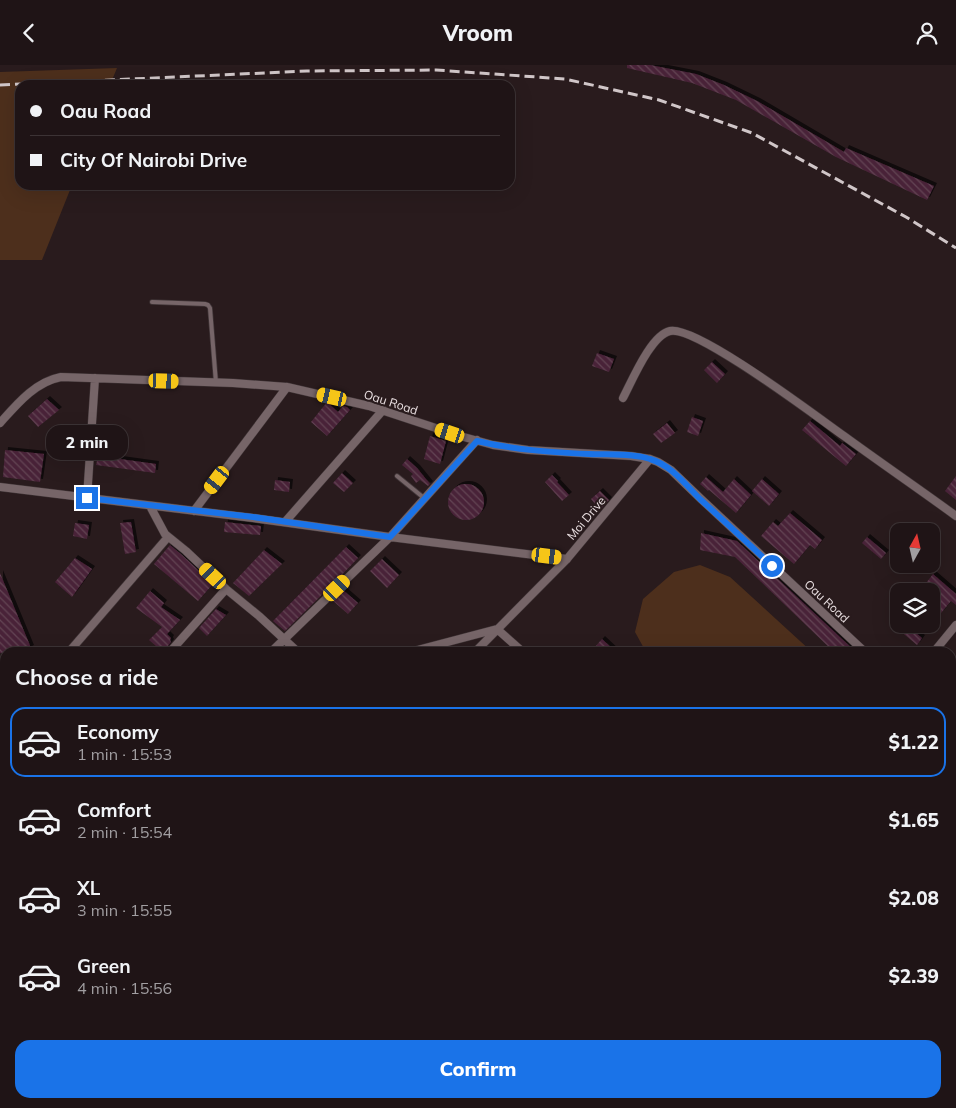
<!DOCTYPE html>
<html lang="en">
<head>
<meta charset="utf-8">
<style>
  body { margin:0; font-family:Mulish,sans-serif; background:#2c2123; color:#f1f3f6; height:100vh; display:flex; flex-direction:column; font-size:19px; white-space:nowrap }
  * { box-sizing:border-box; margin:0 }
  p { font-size:16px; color:#a19ea1 }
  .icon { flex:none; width:28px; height:28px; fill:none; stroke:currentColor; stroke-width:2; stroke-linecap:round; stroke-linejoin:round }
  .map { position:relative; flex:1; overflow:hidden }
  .side { position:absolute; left:0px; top:582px; width:956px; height:461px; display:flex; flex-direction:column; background:#1f1416; border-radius:15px 15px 0 0; box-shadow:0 5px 20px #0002,0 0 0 1px #3c3335 }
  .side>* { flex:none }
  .top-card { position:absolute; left:15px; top:15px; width:500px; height:110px; border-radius:15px; box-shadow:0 5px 20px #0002,0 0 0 1px #3c3335; display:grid; align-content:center; height:110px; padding:0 15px; background:#1f1416 }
  .needle { width:32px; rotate:8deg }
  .tools { position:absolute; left:890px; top:458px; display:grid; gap:10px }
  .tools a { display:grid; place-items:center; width:50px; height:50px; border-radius:10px; background:#1f1416; box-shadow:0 5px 20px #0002,0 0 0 1px #3c3335; font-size:25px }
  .end { position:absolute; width:22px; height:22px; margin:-11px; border:6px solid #1a73e8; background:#fff; box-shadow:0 0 0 2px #fff }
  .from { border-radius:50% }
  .bubble { position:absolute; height:35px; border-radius:15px; background:#1f1416; box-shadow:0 5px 20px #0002,0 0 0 1px #3c3335; font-size:16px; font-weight:800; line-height:35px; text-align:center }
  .car { position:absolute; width:15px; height:30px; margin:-15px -8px; border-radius:6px; box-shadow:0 0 4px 1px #0007; background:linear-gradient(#f5c518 24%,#345 0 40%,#f5c518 0 76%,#345 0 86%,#f5c518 0) }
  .top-card b { display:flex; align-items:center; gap:18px; height:48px; font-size:19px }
  .top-card b+b { border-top:1px solid #3c3335 }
  .top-card i { width:12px; height:12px; background:#f1f3f6 }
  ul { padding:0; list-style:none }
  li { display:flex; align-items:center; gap:15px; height:70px; margin:0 10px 8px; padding:0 5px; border:2px solid transparent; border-radius:15px }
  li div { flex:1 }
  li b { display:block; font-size:19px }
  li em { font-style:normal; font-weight:800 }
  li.selected { border-color:#1a73e8 }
  li>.icon { width:45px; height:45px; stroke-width:1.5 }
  h2 { padding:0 15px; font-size:22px; line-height:60px }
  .button { display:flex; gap:10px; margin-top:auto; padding:10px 15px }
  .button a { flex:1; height:58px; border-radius:15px; background:#1a73e8; color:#fff; font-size:20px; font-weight:800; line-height:58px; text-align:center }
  header { display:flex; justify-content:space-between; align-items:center; height:65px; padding:0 15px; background:#1f1416; font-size:22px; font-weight:800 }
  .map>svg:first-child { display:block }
  .green { fill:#4d2f1c }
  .building { fill:url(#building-back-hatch); filter:url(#shadow) }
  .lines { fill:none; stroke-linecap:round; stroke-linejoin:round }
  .lane-casing { stroke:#413638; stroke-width:5.5 }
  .street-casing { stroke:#413638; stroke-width:9 }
  .secondary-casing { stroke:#413638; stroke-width:13 }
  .lane { stroke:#766568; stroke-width:4 }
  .street { stroke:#766568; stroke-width:8 }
  .secondary { stroke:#9c6d6a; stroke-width:11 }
  .rail { stroke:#d0c6c8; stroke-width:3; stroke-dasharray:10 5; stroke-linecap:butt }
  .route { stroke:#1a73e8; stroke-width:6 }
  .labels { text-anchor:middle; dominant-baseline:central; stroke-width:4; stroke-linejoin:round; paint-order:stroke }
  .street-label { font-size:12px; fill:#eae0e2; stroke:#291b1d }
</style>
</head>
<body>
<header><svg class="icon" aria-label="back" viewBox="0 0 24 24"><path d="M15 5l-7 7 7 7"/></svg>Vroom<svg class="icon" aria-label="person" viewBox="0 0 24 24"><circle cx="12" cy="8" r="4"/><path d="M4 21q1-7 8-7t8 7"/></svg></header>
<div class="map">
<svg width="956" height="1043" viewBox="0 0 956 1043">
  <defs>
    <pattern id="building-back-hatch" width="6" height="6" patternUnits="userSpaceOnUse" patternTransform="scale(1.25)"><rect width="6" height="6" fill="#482338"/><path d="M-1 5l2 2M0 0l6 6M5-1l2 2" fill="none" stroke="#634354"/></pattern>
    <filter id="shadow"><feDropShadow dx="3" dy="-3" stdDeviation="0" flood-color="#0009"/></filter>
  </defs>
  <rect width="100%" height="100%" fill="#291b1d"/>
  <!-- green -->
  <path class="green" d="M117,3L110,20H20V120H72L42,195H0V7Z
    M700,500L730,512L812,587H646L635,567L643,534L674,507Z"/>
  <!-- building -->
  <path class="building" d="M627,0H650L696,9L724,20L757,36L844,87L846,83L934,121L927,135L836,92L736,35L692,18L627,3Z
    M597,288L614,294L609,307L592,301Z
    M712,297L725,309L717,318L704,305Z
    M47,334L59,345L38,362L28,351Z
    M327,337L338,347L343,341L347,342L350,345L327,371L311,357Z
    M692,352L703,356L698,371L687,367Z
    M810,356L840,381L842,378L856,389L846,401L802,365Z
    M667,358L675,368L661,378L653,369Z
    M430,371L446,376L440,399L424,394Z
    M5,385L44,389L40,417L3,412Z
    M98,391L156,399L155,408L96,400Z
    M407,394L417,403L430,419L428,421L420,415L416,418L411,411L413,409L402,400Z
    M342,408L353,418L344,427L333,418Z
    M552,410L558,416L557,417L569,430L562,436L545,417Z
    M956,411V435L945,426Z
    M706,412L723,427L734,414L751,430L736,448L709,425L708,426L700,419Z
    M762,414L779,429L769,441L752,426Z
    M275,415L290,417L289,427L274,425Z
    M448 437a18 18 0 1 1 36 0a18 18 0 1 1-36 0Z
    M600,426L609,435L600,445L591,434Z
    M790,448L822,475L815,484L810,480L794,499L761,471L773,457L778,461Z
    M131,457L136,487L125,489L120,458Z
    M225,457L261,461L260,470L224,467Z
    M75,458L89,460L87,474L73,471Z
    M701,468L737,476L857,588H835L735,492L700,485Z
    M867,472L886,488L881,494L862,478Z
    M170,480L182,490L213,519L198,536L154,499Z
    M346,482L358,493L335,517L285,566L273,556Z
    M264,485L282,499L249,531L233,518Z
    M75,493L92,504L72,532L55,517Z
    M382,494L399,510L387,523L370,506Z
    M0,508L31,583L21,588H0Z
    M933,509L956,529V540L951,536L941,548L931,540V526H920Z
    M343,525L358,538L348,549L332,535Z
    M150,526L164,538L161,542L180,555L167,569L171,573L170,575L171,577L163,587L149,575L162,562L136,543Z
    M216,544L226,550L207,571L199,563Z
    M905,559L922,573L917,580L899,565Z
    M602,574L617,588H599L594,583Z"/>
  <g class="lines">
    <!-- lane casing -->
    <g class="lane-casing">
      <path id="lane" d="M152,237L205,239L208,240L210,243L216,318
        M397,411L424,433"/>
    </g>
    <!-- street casing -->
    <g class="street-casing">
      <path id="street" d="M623,333C632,316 651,270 670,266C696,260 817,352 844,371C881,398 919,424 956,451
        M0,358C17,339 35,317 61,312L233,318L287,322L369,341L460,371L493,380L528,385L631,391L650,394L658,397L671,405L700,433L866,588
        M0,422L253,453L390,472L567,494
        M87,433L95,313
        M150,441L165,469L186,486L226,524L259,551L299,588
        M194,446L287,322
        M285,457L383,345
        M68,588L168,472
        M169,588L226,524
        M270,588L390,472L477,375
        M406,588L497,564L524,588
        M474,588L567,494L650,394
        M933,588L956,560
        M0,659L5,656
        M951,664L956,669
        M0,701L5,700
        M0,736L5,747
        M951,759L956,754
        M951,971L956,974
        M725,1039L730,1043"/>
    </g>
    <!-- secondary casing -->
    <g class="secondary-casing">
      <path id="secondary" d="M0,1024L5,1025
        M697,1039L721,1043"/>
    </g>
    <!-- lane -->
    <use href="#lane" class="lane"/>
    <!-- street -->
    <use href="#street" class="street"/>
    <!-- secondary -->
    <use href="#secondary" class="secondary"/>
    <!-- rail -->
    <path class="rail" d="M0,20L307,6L436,5L565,14L659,35L752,68L906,152L956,183"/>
  </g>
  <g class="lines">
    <!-- route -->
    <path class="route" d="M87,433L253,452L390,472L477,376C514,385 551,387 589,389C609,390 631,388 650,394C671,400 685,419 700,434C724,456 748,478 772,501"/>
  </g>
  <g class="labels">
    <!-- street labels -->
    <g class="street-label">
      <text transform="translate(391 337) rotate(18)">Oau Road</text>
      <text transform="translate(586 453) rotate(-50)">Moi Drive</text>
      <text transform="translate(827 536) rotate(43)">Oau Road</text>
    </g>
  </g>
</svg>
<div class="tools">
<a><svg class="needle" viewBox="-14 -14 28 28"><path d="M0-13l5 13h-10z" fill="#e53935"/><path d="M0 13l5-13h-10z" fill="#a19ea1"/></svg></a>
<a><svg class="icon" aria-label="layers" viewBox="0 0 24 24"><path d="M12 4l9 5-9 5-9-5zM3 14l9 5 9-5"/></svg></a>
</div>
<i class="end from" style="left:772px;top:501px"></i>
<i class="end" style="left:87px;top:433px"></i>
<div class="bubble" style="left:46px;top:360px;width:82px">2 min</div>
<i class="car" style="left:164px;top:316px;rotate:92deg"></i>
<i class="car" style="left:332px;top:332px;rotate:283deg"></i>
<i class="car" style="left:450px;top:368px;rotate:288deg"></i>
<i class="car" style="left:217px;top:415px;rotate:217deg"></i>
<i class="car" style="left:547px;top:491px;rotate:97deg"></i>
<i class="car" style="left:213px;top:511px;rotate:313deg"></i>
<i class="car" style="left:337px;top:523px;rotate:46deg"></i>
<div class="top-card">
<b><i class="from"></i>Oau Road</b>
<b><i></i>City Of Nairobi Drive</b>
</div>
<section class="side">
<h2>Choose a ride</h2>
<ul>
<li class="selected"><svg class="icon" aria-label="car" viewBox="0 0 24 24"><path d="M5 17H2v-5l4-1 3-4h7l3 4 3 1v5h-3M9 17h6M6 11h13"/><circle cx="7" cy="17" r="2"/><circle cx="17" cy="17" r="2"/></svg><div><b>Economy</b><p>1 min · 15:53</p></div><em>$1.22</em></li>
<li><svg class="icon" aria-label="car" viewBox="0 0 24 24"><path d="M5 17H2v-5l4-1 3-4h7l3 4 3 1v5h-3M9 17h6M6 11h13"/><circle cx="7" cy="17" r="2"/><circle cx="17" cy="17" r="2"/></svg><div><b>Comfort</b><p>2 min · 15:54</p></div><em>$1.65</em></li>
<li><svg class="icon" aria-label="car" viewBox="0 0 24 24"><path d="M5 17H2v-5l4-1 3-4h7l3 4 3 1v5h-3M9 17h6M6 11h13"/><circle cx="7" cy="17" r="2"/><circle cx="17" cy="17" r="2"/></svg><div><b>XL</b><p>3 min · 15:55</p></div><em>$2.08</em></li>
<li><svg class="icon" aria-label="car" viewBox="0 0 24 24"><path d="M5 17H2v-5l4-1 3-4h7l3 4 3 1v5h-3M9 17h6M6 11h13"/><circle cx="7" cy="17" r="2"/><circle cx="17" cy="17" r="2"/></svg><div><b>Green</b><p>4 min · 15:56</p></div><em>$2.39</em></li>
</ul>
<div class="button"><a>Confirm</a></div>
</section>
</div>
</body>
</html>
